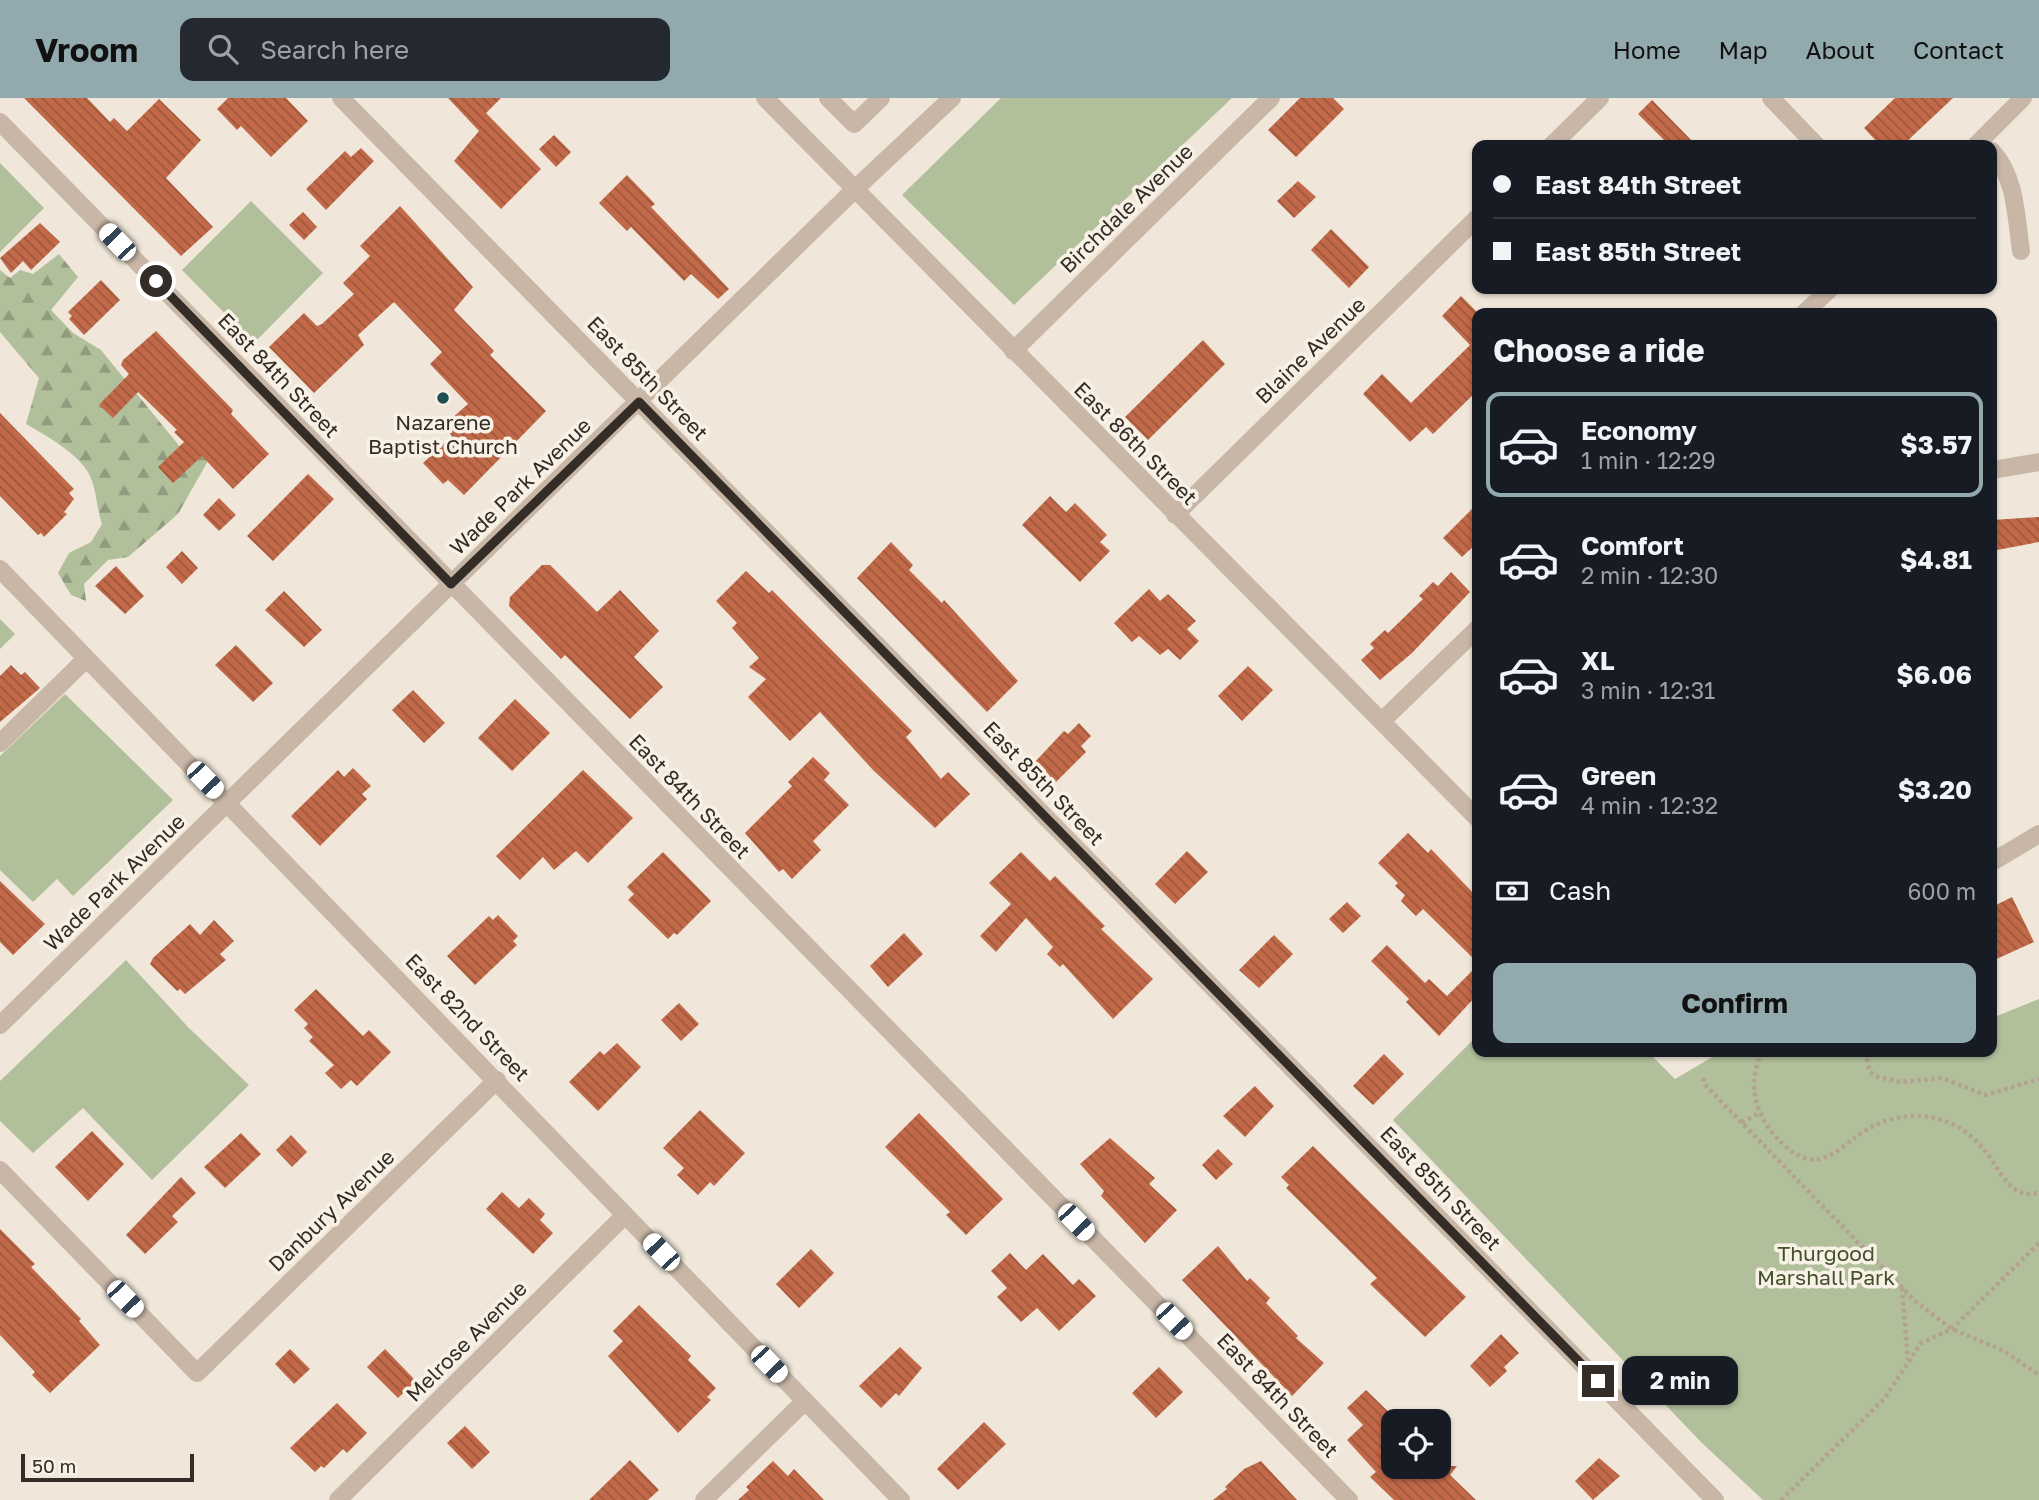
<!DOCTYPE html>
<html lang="en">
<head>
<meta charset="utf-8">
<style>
  body { margin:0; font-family:"Golos Text",sans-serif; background:#242831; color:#f1f3f6; height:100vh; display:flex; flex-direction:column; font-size:26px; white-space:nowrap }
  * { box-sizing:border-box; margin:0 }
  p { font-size:23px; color:#9ea1a6 }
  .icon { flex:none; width:38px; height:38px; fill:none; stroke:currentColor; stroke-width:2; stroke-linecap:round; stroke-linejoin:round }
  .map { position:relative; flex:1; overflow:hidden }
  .panel { position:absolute; left:1472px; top:210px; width:525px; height:749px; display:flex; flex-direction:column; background:#171b24; border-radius:14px; box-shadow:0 2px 5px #0004 }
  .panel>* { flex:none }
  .hud { position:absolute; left:1472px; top:42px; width:525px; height:154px; border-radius:14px; box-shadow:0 2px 5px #0004; display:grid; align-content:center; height:154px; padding:0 21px; background:#171b24 }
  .controls { position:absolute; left:1381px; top:1311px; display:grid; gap:14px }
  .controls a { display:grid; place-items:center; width:70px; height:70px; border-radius:14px; background:#171b24; box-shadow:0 2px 5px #0004; font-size:35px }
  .scale { position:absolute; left:21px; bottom:18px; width:173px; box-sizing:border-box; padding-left:7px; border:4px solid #342c27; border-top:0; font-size:19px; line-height:24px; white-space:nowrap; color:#342c27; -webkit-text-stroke:5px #f8f1e6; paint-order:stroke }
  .end { position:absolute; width:32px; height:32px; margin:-16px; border:9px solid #342c27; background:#fff; box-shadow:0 0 0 4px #fff }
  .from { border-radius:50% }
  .bubble { position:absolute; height:49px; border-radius:14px; background:#171b24; box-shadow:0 2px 5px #0004; font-size:23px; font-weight:700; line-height:49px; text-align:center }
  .car { position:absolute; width:21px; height:42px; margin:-21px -10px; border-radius:9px; box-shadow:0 0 5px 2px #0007; background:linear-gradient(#fff 24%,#345 0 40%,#fff 0 76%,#345 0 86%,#fff 0) }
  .hud b { display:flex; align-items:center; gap:24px; height:66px; font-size:26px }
  .hud b+b { border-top:2px solid #363941 }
  .hud i { width:18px; height:18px; background:#f1f3f6 }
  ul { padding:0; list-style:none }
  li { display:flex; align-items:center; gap:21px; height:105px; margin:0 14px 10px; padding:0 7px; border:4px solid transparent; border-radius:14px }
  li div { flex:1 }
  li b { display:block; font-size:26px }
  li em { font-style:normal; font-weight:700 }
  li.on { border-color:#92a9ad }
  li>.icon { width:63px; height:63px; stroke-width:1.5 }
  h2 { padding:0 21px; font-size:32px; line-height:84px }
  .pay { display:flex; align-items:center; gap:18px; height:77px; padding:0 21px; font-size:26px }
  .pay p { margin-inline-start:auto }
  .primary-button { display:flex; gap:14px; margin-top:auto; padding:14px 21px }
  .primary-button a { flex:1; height:80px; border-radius:14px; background:#92a9ad; color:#111; font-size:28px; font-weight:700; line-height:80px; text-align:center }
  header { display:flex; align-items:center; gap:42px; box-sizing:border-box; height:98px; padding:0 35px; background:#92a9ad; color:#111 }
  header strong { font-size:33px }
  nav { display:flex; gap:38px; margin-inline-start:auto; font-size:24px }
  .search { width:490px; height:63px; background:#242831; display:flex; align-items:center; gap:18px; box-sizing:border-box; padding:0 24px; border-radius:14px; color:#9ea1a6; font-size:26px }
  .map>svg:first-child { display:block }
  .green { fill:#b1bf9b }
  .forest { fill:url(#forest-firs) }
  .building { fill:url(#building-back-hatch) }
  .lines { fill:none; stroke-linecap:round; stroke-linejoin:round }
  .path { stroke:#b3a191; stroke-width:4.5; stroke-dasharray:3.5 3.5; stroke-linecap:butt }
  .minor { stroke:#c8b7a7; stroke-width:18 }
  .route { stroke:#342c27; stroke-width:9 }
  .poi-dot { fill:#1f4f54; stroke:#f8f1e6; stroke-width:2.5 }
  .labels { text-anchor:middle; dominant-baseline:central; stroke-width:7; stroke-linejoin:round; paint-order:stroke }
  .street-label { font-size:21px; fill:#342c27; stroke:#f8f1e6 }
  .poi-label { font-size:21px; fill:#342c27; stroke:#f8f1e6 }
  .park-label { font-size:21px; fill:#43522c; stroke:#f8f1e6 }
</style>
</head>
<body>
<header>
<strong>Vroom</strong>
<div class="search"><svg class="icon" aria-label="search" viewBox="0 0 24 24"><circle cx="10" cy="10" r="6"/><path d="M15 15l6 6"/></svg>Search here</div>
<nav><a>Home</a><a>Map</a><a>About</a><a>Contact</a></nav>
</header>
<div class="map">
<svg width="2039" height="1402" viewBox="0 0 2039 1402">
  <defs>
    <pattern id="forest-firs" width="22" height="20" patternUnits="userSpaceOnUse" patternTransform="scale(1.75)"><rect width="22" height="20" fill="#b1bf9b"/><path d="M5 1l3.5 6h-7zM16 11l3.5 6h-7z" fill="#919b7e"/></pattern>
    <pattern id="building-back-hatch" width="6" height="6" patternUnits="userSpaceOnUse" patternTransform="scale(1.75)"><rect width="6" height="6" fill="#c16948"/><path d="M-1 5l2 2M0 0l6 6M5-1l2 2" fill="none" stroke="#9e573c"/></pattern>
  </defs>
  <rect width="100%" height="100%" fill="#f0e7da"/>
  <!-- green -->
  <path class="green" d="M1001,0H1232L1014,207L902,97Z
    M0,65L44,110L0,154Z
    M251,103L323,175L254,245L182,172Z
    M0,521L15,536L0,551Z
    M65,596L173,702L73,798L57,781L33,804L0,772V658Z
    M126,862L189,930L249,987L152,1082L83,1010L33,1055L0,1023V983Z
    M2039,901V1402H1763L1701,1344L1393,1022L1477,938V954H1648L1675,981L1721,954H1992V920Z"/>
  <!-- forest -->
  <path class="forest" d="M59,156L78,179L51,212L73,235L101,252L181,350L209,361L178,416L128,459L108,462L84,486L86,503L71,497L58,475L69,455L91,444L102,426C97,412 97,397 92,383C85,359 47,338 26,326L39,280L0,234V172L10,180L20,172L33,176Z"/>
  <!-- building -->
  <path class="building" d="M24,0H87L110,24L114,20L127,33L159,1L201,42L166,80L213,129L181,158Z
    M228,0H286L308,23L271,59L241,28L237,32L217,11Z
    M448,0H501L486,15L541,71L501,111L454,63L479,33Z
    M1300,0H1333L1344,11L1296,59L1268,32Z
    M1895,0H1953L1903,47H1880L1864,30Z
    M1652,2L1696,47H1669L1638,16Z
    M554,37L571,54L556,69L539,51Z
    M361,50L374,63L326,112L306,91L345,53L351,59Z
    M627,77L655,106L651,109L729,191L718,201L691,176L684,183L631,129L627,133L599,105Z
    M1298,83L1316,99L1294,120L1277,103Z
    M400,108L473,189L454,212L494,253L490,257L546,313L464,397L448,382L443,386L423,365L452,338L443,328L468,306L430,266L442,254L394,204L358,237L364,247L314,295L269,249L304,215L317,228L322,226L354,196L343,185L370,158L360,148Z
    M303,114L317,129L304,142L289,127Z
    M40,125L60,144L31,172L23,163L11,175L0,160Z
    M1331,131L1369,169L1349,190L1311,152Z
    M101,182L120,202L84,237L69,221L72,218L68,214Z
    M1461,198L1477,214V293L1433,336L1426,329L1410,344L1363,296L1382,276L1411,305L1470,247L1442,218Z
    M156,233L233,312L231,316L269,356L233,391L202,358L173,385L158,369L184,344L174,334L177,332L138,294L113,320L99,307L129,276L121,267L123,262Z
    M1203,242L1225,266L1148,342L1125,319Z
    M0,315L74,391L69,395L74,401L64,414L67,416L44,439L41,435L38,437L0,398Z
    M308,376L334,401L273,463L247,438Z
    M1050,398L1066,414L1075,405L1107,437L1100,444L1110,453L1080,484L1022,427Z
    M219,400L236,417L219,433L203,417Z
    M1477,406V445L1462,459L1443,440Z
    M2039,419V444L1992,453V422Z
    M891,444L913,467L909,472L942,505L944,502L1018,583L987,614L857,480Z
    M182,453L198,470L182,486L166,469Z
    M542,467H550L597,514L620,492L659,533L634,559L663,589L630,621L565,557L561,561L509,508L510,499Z
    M116,468L144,498L125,516L95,488Z
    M746,473L769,495L772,492L912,633L906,639L941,681L948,674L970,696L935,730L873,672L820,614L790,643L748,599L766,581L749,569L759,560L732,530L737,525L716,503Z
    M1451,474L1470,494L1412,555L1380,582L1361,562L1374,550L1370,546L1385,532L1388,535L1423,501L1419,498L1433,484L1438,488Z
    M1149,491L1160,503L1168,496L1196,523L1187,531L1199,543L1180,562L1168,551L1160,557L1139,538L1132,544L1114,525Z
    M284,493L322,532L304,549L265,512Z
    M236,547L273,585L253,604L215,567Z
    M11,567L21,577L25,574L40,590L0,624V578Z
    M1248,568L1273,592L1242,623L1218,598Z
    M413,592L445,625L424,645L392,612Z
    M515,601L550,635L512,673L478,640Z
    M1079,625L1091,638L1081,648L1086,654L1054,686L1033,666L1064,633L1068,636Z
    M813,659L830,675L824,682L849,707L813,743L821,752L792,781L783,771L779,774L745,735L792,688L788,684Z
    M353,670L371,688L362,696L367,701L320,748L291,718L338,672L344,679Z
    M583,672L633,720L588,765L576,753L554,772L543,759L520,782L496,758Z
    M1408,735L1428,755L1431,751L1477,799V864L1423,811L1416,818L1401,803L1405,797L1395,788L1398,785L1378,765Z
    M1187,753L1208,774L1175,806L1155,786Z
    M663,754L711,803L677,837L674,835L668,841L628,802L634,796L627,789Z
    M1021,754L1050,783L1055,778L1105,828L1101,831L1153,881L1113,921L1063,866L1060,869L1047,856L1053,849L1026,820L996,854L980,838L1011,806L989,785Z
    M0,783L45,826L13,857L0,844Z
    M2012,799L2034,844L1992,863V809Z
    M1347,804L1361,818L1343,835L1329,821Z
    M498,817L518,838L513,843L517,847L475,887L447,858L489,818L493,822Z
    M214,822L234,843L220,856L226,862L185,896L180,891L177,893L150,866L153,860L190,826L200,837Z
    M904,835L923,856L888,889L870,868Z
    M1274,837L1293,856L1259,890L1239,872Z
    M1387,847L1425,885L1429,881L1447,898L1477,868V897L1439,938L1406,904L1409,901L1371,863Z
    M316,891L363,938L369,932L391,954L357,988L351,982L341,991L325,975L334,967L309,943L313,939L304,930L308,926L294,912Z
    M679,905L699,926L681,943L661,922Z
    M617,945L641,969L598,1013L569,984L600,953L604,957Z
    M1384,956L1404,976L1373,1007L1353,988Z
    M1255,988L1274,1008L1245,1039L1223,1018Z
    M700,1012L745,1055L714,1088L710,1084L698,1097L677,1077L684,1070L663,1050Z
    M919,1015L1003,1101L966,1137L946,1117L950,1114L885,1049Z
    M92,1033L124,1066L88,1103L55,1069Z
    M241,1035L261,1056L225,1090L204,1069Z
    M291,1037L307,1054L292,1069L276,1052Z
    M1110,1040L1155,1080L1149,1086L1177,1112L1145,1145L1101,1098L1104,1093L1080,1066Z
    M1313,1048L1466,1199L1425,1239L1370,1186L1377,1180L1286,1090L1289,1087L1281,1079Z
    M1218,1051L1233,1066L1216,1082L1202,1067Z
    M181,1079L196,1095L172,1118L178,1124L145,1156L126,1137Z
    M502,1094L519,1110L529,1100L545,1116L540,1122L553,1135L533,1156L486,1111Z
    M0,1131L35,1166L31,1169L81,1221L79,1223L100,1247L50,1295L32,1277L35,1274L0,1237Z
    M1218,1148L1247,1183L1250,1180L1270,1200L1266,1205L1298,1238L1296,1240L1324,1265L1292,1298L1182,1182Z
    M811,1151L834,1175L799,1210L776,1186Z
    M1010,1155L1026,1172L1043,1156L1073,1187L1079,1181L1096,1198L1059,1233L1037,1210L1021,1224L997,1199L1007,1190L991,1173Z
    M639,1207L691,1258L688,1262L716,1290L707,1299L711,1302L678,1335L608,1258L623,1243L613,1233Z
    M1501,1236L1519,1255L1504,1269L1507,1273L1490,1289L1470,1268Z
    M900,1249L922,1270L899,1298L896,1295L881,1310L859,1288Z
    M290,1251L310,1271L294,1286L275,1266Z
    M385,1251L416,1283L398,1300L367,1269Z
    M1159,1269L1183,1294L1156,1320L1132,1295Z
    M1366,1292L1398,1323H1393V1368H1457L1450,1377L1476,1402H1394L1370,1379L1376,1374L1347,1342L1363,1327L1347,1310Z
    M337,1305L367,1335L347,1355L343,1351L324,1370L321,1368L315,1374L290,1350Z
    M984,1324L1006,1346L958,1392L937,1371Z
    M465,1328L490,1354L472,1371L447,1345Z
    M1599,1360L1620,1378L1593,1402L1575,1383Z
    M630,1362L659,1392L648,1402H589Z
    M773,1363L788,1378L794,1371L824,1402H738L749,1392L746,1389Z
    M1261,1363L1297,1402H1213L1227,1391L1225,1389L1244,1371Z"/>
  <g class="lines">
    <!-- path -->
    <path class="path" d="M1762,954C1745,990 1757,1023 1786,1049C1794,1056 1807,1064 1819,1061C1833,1058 1845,1047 1856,1039C1880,1020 1912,1013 1942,1022C1959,1027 1974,1039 1985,1053C1999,1069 2011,1105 2039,1094
      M1865,954L1870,974L1878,979L1901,984L1942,980L1985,997L2039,981
      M1703,980L1706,988L1916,1204L1952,1231L2004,1253L2039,1277
      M1742,1025L1759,1015
      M1902,1190L1908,1262
      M1781,1402L1884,1301L1921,1245L1952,1231L2039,1145"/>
    <!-- minor -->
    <path class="minor" d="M341,0L1715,1402
      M765,0L1477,720
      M828,0L854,26L881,0
      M1771,0L1816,47
      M0,24L1349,1402
      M1552,47L1600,0
      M1976,47L2023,0
      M1992,53C2016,80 2016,118 2021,153
      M1804,215L1830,191
      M1013,253L1271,0
      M1992,372L2039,364
      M1175,417L1477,120
      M0,471L901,1402
      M1383,622L1477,531
      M0,645L86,561
      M1992,764L2039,736
      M0,927L854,92L952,0
      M0,1072L197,1275L497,982
      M338,1402L625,1117
      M704,1402L805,1303"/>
  </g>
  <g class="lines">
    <!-- route -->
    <path class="route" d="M156,183L451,486L639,304L1598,1283"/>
  </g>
  <!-- markers -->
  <circle class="poi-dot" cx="443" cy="300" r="7"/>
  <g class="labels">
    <!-- street labels -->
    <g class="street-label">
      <text transform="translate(1126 110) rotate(-44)">Birchdale Avenue</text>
      <text transform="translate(1310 252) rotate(-44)">Blaine Avenue</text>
      <text transform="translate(279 277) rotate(46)">East 84th Street</text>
      <text transform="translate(648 280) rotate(46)">East 85th Street</text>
      <text transform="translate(1136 345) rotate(45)">East 86th Street</text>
      <text transform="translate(520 388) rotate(-44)">Wade Park Avenue</text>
      <text transform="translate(1044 685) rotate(46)">East 85th Street</text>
      <text transform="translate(690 698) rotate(46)">East 84th Street</text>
      <text transform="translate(114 784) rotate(-44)">Wade Park Avenue</text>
      <text transform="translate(468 919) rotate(46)">East 82nd Street</text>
      <text transform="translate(1441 1090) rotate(46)">East 85th Street</text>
      <text transform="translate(331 1112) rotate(-44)">Danbury Avenue</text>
      <text transform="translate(466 1243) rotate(-45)">Melrose Avenue</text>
      <text transform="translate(1278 1297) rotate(46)">East 84th Street</text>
    </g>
    <!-- poi labels -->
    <g class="poi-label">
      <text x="443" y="324">Nazarene<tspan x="443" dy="24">Baptist Church</tspan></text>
    </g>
    <!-- park labels -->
    <g class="park-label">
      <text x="1826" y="1155">Thurgood<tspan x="1826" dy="24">Marshall Park</tspan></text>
    </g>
  </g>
</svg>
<div class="controls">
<a><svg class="icon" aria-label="locate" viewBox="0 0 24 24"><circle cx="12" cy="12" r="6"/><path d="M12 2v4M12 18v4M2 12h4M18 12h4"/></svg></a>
</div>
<div class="scale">50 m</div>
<i class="end from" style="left:156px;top:183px"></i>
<i class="end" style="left:1598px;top:1283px"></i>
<div class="bubble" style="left:1622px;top:1258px;width:116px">2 min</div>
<i class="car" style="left:117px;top:144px;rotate:316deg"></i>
<i class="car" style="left:205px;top:682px;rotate:136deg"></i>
<i class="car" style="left:1076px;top:1124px;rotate:136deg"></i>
<i class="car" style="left:661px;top:1154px;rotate:316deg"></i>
<i class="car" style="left:125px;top:1201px;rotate:136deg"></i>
<i class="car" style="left:1174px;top:1223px;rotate:136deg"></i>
<i class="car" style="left:769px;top:1266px;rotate:136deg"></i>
<div class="hud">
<b><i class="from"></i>East 84th Street</b>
<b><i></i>East 85th Street</b>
</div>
<section class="panel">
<h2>Choose a ride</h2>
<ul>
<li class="on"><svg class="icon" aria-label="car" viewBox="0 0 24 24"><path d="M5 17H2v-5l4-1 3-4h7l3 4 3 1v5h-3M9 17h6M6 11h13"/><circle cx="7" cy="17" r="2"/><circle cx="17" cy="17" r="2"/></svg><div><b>Economy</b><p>1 min · 12:29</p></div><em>$3.57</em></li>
<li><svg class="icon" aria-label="car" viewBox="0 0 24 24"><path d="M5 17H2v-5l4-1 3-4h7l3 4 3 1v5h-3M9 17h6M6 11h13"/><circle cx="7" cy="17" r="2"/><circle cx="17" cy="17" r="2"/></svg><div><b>Comfort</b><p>2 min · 12:30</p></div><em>$4.81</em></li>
<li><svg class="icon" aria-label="car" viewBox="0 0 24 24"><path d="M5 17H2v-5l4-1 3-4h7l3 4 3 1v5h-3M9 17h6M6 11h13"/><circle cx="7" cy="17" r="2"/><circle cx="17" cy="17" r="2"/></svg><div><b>XL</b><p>3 min · 12:31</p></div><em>$6.06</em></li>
<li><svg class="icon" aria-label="car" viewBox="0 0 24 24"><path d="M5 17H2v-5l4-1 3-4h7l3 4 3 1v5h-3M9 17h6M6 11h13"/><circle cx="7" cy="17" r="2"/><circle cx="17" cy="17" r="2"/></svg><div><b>Green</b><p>4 min · 12:32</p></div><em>$3.20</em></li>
</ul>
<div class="pay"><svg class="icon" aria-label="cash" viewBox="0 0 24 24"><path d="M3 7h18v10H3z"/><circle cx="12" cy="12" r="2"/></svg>Cash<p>600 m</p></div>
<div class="primary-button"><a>Confirm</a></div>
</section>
</div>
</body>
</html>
